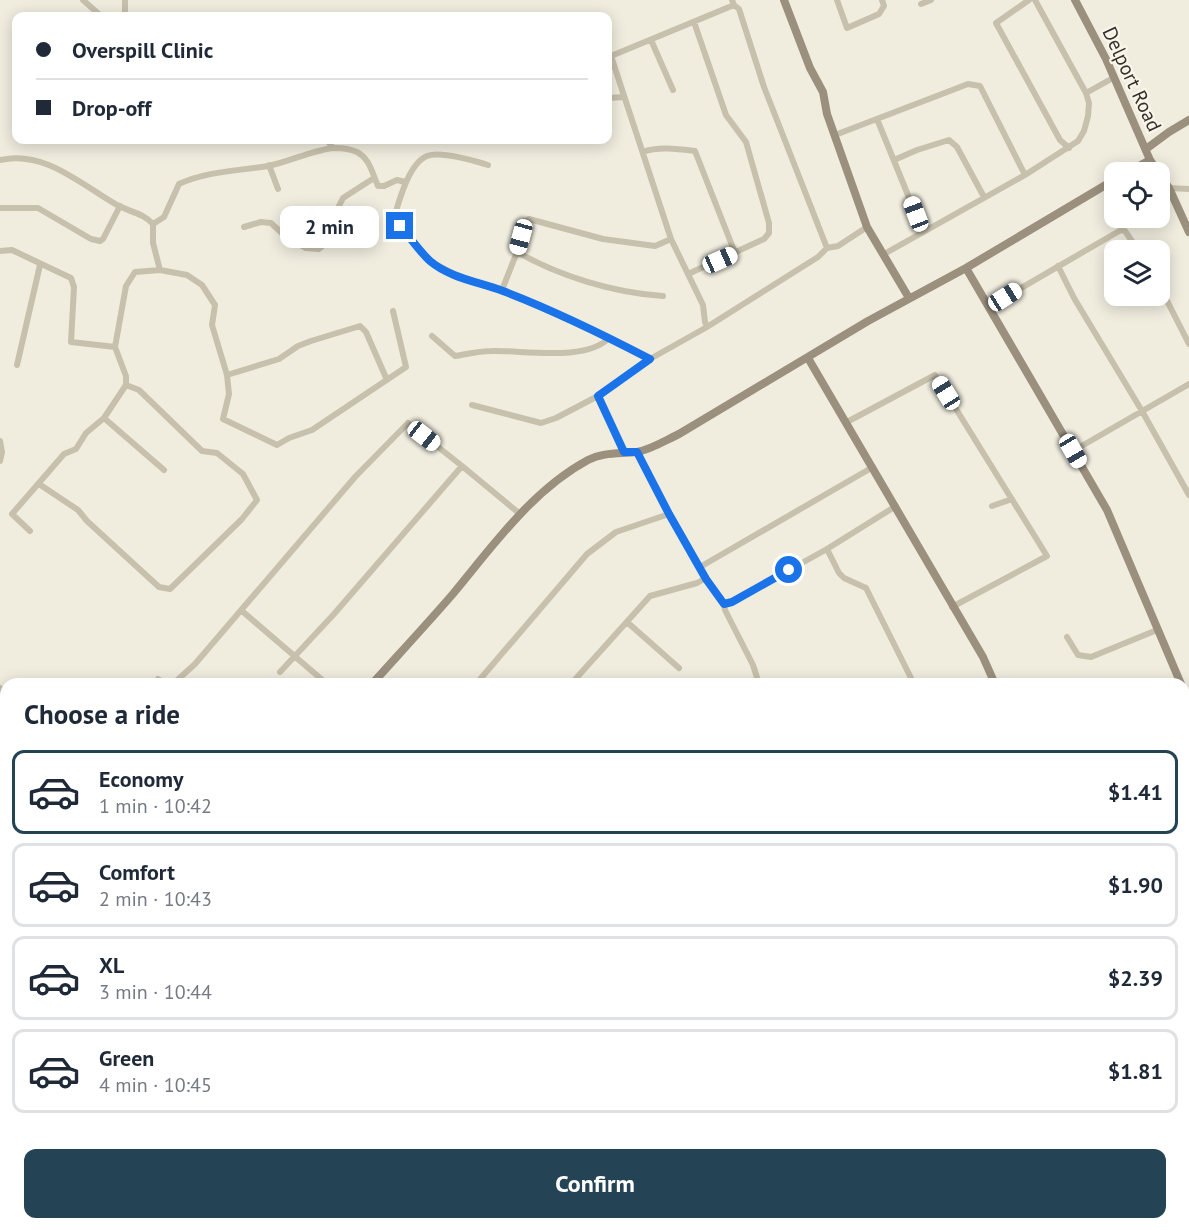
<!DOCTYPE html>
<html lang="en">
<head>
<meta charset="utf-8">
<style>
  body { margin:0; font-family:"PT Sans",sans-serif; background:#f2f2f3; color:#1f2937; height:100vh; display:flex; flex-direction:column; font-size:22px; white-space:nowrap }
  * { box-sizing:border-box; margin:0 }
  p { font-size:20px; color:#747a83 }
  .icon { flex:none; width:33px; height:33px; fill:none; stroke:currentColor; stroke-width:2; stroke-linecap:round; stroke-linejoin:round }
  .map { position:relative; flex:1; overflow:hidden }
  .details { position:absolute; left:0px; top:678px; width:1190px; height:552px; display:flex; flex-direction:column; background:#fff; border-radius:18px 18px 0 0; box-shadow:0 3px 15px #0003 }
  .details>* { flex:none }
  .hud { position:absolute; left:12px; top:12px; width:600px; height:132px; border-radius:12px; box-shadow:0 3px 15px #0003; display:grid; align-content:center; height:132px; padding:0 24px; background:#fff }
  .controls { position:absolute; left:1104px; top:162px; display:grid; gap:12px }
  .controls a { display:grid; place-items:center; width:66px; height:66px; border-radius:12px; background:#fff; box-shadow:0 3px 15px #0003; font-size:30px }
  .end { position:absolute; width:27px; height:27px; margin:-14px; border:8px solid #1a73e8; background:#fff; box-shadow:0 0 0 3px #fff }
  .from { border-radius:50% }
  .bubble { position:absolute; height:42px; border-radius:12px; background:#fff; box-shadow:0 3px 15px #0003; font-size:20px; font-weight:800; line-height:42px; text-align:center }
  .car { position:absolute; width:18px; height:36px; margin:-18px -9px; border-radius:8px; box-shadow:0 0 4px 2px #0007; background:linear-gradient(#fff 24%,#345 0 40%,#fff 0 76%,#345 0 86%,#fff 0) }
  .hud b { display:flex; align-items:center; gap:21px; height:57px; font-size:22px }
  .hud b+b { border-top:2px solid #e0e1e3 }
  .hud i { width:15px; height:15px; background:#1f2937 }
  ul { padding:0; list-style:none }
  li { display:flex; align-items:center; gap:18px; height:84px; margin:0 12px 9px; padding:0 12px; border:3px solid #e0e1e3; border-radius:12px }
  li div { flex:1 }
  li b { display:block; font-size:22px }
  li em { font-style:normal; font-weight:800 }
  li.on { border-color:#244354 }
  li>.icon { width:54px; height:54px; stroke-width:1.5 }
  h2 { padding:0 24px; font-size:27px; line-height:72px }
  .primary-button { display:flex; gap:12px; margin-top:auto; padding:12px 24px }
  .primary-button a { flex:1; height:69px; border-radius:12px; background:#244354; color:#fff; font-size:24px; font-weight:800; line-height:69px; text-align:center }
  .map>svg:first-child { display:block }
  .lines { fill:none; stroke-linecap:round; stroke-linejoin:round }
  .street { stroke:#c7c0ac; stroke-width:6 }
  .secondary { stroke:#9b907e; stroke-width:8 }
  .route { stroke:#1a73e8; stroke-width:8 }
  .labels { text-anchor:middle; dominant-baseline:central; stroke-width:4.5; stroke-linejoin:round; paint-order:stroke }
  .street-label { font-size:20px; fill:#36312a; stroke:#f8f6eb }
</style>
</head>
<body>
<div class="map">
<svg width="1189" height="1230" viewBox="0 0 1189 1230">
  <rect width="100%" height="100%" fill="#f0eddf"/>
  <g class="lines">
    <!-- street -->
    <path class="street" d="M83,0L101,16
      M125,0V16
      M732,0L734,5L739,9L764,87L827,248
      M837,0L847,28L879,14L884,6L882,0
      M1029,0L996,23L1060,140L1069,148
      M921,4L931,0
      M651,40L673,90
      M608,51L611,56L671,239L703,305L705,322L707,327
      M611,56L734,5
      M1086,93L1113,78
      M608,98L624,97
      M877,119L923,232
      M835,135L968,84L980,86L1025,175
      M327,140L333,148
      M643,152C658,146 679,149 695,151L735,253
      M0,160C45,150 80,184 117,205C130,212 143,213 153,224V243L160,270
      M894,160L917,150L949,140L957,147L984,197
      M269,165L278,189
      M488,165C475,161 440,151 427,156C409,163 399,201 394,218L431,262L460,277L502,290L609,338L650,359
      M1169,188L1189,189
      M0,208H38L91,239L100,241L103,239L120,206
      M153,224L164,217L179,184C207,171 238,171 268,166C289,162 315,149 335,148C342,148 350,149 357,152C370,159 372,173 378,186H384L397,180L405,182
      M244,227L261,222L271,223L286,237L306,248L319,249L326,243L338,225L339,206L343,198L374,178
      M0,251L12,250L71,278L74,287L71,342L115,347
      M517,252C559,276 614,293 663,296
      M884,254L1025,175L1078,141L1084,131L1088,116L1089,103L1086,93L1035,0
      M1058,266L1074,298L1142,411L1189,495
      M688,274L764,239L769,233V223L746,142L726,115L694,22
      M1160,287L1189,344
      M502,290L517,252L525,221L529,219L603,239L655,246L671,239
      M990,306L1121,230L1125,231L1138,250
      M432,336L455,356C467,354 479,351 492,351C522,350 586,362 609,338
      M17,365L40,265
      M227,375L279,359L298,346L311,341L360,326L366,332L387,380
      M598,396L624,452
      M472,405L541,423L556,418L598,396L650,359L707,327L818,257L827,248L838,246L867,227
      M104,418L164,470
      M847,422L935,375L1047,556L952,607
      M0,441L2,452L0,461
      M1073,451L1189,384
      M637,452L669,514L706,578L724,604L732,602L827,549L896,506
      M39,484L78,510L87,521L159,587L170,589L242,519L257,500L243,474L217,453L202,451L139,390L126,385
      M992,506L1012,499
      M30,531L12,514L64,454L76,449L86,433L104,418L126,385V376L115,347L126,286L135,272L160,270L187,275L202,285L215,305L212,325L227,375L229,394L223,419L277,445L289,438L312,430L406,367L393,311
      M827,549L839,573L844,578L866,588L914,684
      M700,567L873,467
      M724,604L725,610L753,665L759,684
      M242,611L327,684
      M627,622L679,668
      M1067,637L1078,655L1091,657L1157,630
      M280,672L334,614L462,466L520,514
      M158,679L167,684
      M173,684L195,664L355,477L408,423L462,466
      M476,684L587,554L616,532L669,514
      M571,684L650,596L697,583L706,578
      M0,688L6,693
      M1184,877L1189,875
      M0,960L6,955
      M0,967L6,978
      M0,1072L6,1076
      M0,1125L6,1118
      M1184,1125L1189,1142
      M276,1224L282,1230
      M508,1224L517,1230
      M937,1224L939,1229
      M267,1230L272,1224
      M682,1230L686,1224"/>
    <!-- secondary -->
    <path class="secondary" d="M784,0L810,68L823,92L827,114L867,227L909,298
      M1075,0L1106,59L1150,160L1158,172
      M1146,149L1169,132L1189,120
      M1128,172L1150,160
      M1160,175L1169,188L1189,232
      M966,268L1107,510L1181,684
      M808,358L983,657L995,684
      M372,684C399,654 426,625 452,595C492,547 532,490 588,460C603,452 620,454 637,452C652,449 666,440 679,434L868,321L966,268L1114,180
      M1184,691L1189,705
      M1184,1050L1189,1048
      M628,1224L637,1230
      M1017,1224L1021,1230
      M741,1230L745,1224"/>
  </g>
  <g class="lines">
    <!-- route -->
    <path class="route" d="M400,226C410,237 419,251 430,261C450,278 479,282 503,291C553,310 602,334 650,359L598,396L624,452H637L669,514L706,579L724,604L732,602L789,570"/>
  </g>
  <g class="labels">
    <!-- street labels -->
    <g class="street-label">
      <text transform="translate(1132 79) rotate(65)">Delport Road</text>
    </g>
  </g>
</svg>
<div class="controls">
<a><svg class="icon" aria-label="locate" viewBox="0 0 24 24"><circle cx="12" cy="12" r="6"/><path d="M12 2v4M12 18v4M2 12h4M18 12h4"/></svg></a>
<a><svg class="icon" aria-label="layers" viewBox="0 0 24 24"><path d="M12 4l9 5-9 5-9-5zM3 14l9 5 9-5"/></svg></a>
</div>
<i class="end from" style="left:789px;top:570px"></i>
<i class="end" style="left:400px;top:226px"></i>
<div class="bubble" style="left:280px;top:206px;width:99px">2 min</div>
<i class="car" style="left:916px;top:214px;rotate:339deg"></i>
<i class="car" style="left:521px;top:237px;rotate:195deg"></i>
<i class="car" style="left:720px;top:260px;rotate:66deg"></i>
<i class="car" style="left:1005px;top:297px;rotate:58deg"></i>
<i class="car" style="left:946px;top:393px;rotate:328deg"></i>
<i class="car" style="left:424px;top:436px;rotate:128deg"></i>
<i class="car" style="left:1073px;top:451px;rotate:150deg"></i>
<div class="hud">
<b><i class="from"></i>Overspill Clinic</b>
<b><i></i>Drop-off</b>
</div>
<section class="details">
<h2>Choose a ride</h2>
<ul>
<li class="on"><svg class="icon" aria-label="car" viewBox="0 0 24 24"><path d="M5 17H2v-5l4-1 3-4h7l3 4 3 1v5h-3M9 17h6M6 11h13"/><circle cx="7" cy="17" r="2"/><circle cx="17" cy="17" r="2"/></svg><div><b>Economy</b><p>1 min · 10:42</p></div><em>$1.41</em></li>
<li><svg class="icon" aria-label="car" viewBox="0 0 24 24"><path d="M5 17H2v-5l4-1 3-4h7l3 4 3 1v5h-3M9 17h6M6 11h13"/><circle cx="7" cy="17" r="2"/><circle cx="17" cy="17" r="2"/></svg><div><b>Comfort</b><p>2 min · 10:43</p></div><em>$1.90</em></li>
<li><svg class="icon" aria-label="car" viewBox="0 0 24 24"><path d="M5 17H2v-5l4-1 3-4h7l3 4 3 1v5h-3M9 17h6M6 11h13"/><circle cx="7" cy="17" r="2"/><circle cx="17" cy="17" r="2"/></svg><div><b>XL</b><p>3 min · 10:44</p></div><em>$2.39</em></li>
<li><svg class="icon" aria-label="car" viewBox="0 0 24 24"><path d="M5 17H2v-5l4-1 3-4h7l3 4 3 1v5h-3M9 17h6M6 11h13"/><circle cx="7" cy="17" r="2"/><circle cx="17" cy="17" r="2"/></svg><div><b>Green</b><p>4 min · 10:45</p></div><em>$1.81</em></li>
</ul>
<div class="primary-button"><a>Confirm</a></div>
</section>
</div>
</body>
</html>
